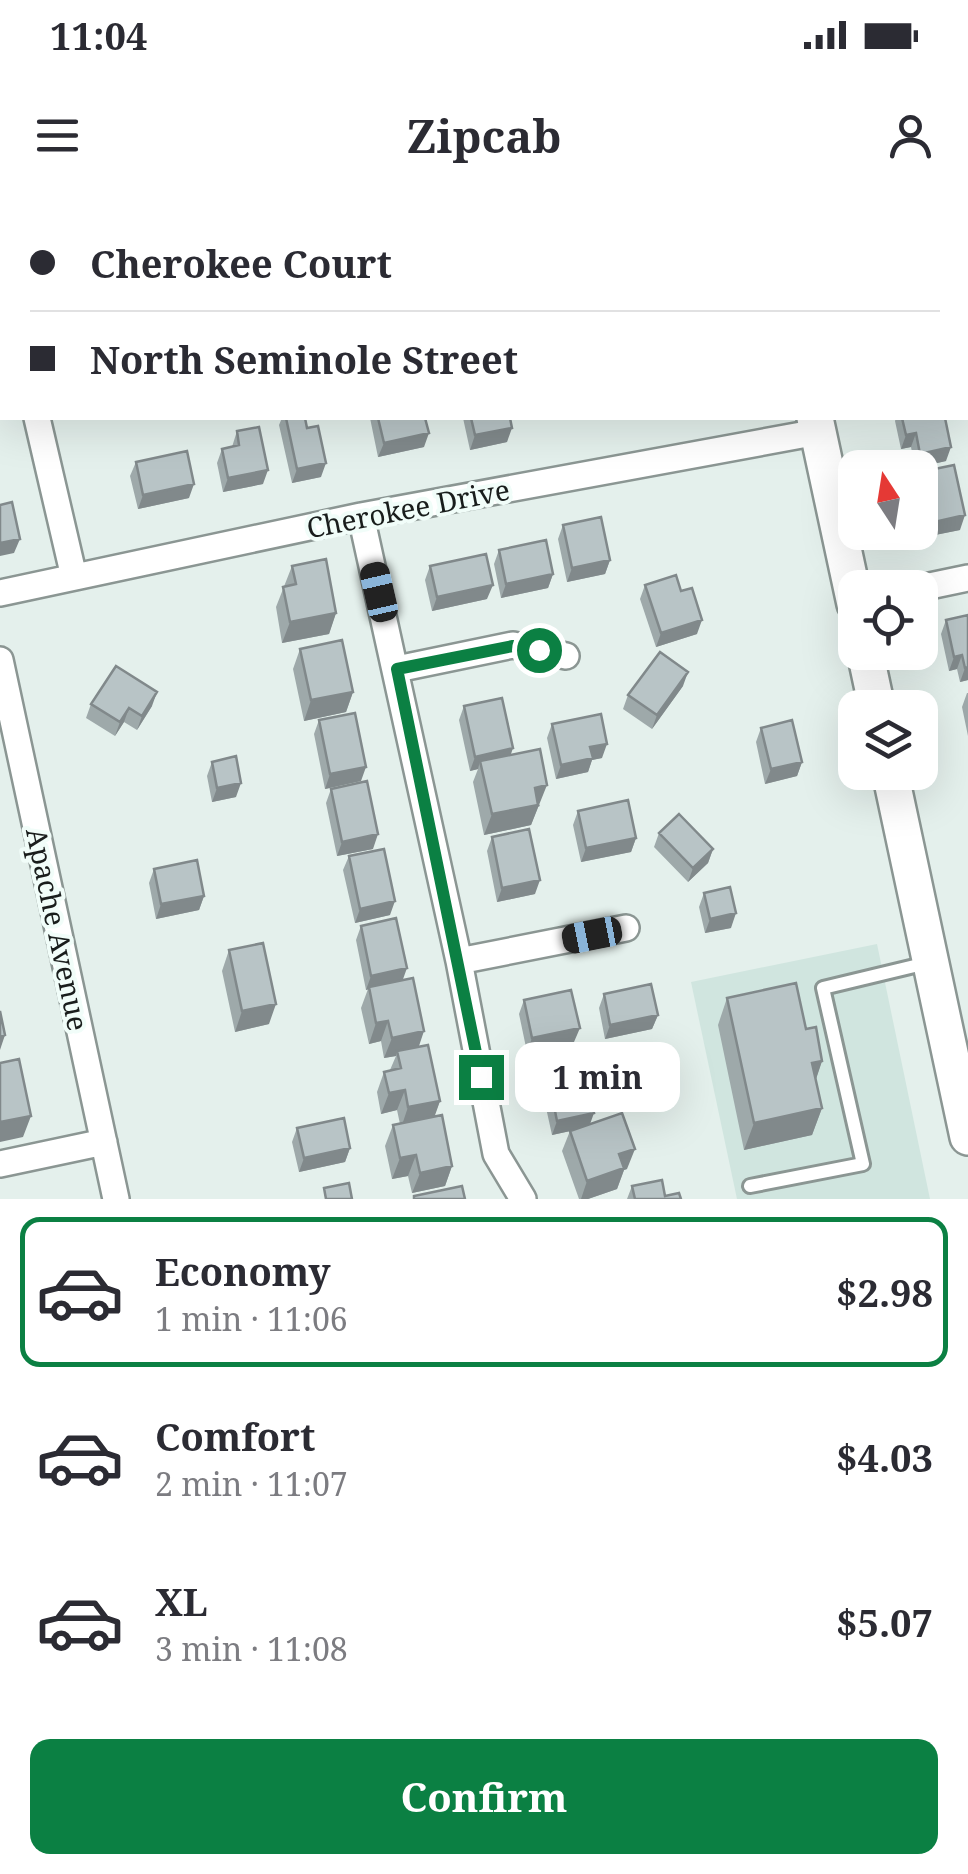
<!DOCTYPE html>
<html lang="en">
<head>
<meta charset="utf-8">
<style>
  body { margin:0; font-family:"Noto Serif",serif; background:#f2f2f3; color:#2b2b33; height:100vh; display:flex; flex-direction:column; font-size:38px; white-space:nowrap }
  * { box-sizing:border-box; margin:0 }
  p { font-size:32px; color:#7c7c81 }
  .icon { flex:none; width:55px; height:55px; fill:none; stroke:currentColor; stroke-width:2; stroke-linecap:round; stroke-linejoin:round }
  .map { position:relative; height:999px; overflow:hidden }
  .details { display:flex; flex-direction:column; background:#fff; flex:1 }
  .details>* { flex:none }
  .hud { position:absolute; left:0px; top:0px; width:970px; height:220px; box-shadow:0 10px 40px #0002; display:grid; align-content:center; height:220px; padding:0 30px; background:#fff }
  .needle { width:65px; rotate:348deg }
  .controls { position:absolute; left:838px; top:250px; display:grid; gap:20px }
  .controls a { display:grid; place-items:center; width:100px; height:100px; border-radius:20px; background:#fff; box-shadow:0 10px 40px #0002; font-size:50px }
  .end { position:absolute; width:45px; height:45px; margin:-22px; border:12px solid #0b8043; background:#fff; box-shadow:0 0 0 5px #fff }
  .from { border-radius:50% }
  .bubble { position:absolute; height:70px; border-radius:20px; background:#fff; box-shadow:0 10px 40px #0002; font-size:32px; font-weight:700; line-height:70px; text-align:center }
  .car { position:absolute; width:30px; height:60px; margin:-30px -15px; border-radius:12px; box-shadow:0 0 8px 2px #0007; background:linear-gradient(#222 24%,#8ab4d8 0 40%,#222 0 76%,#8ab4d8 0 86%,#222 0) }
  .hud b { display:flex; align-items:center; gap:35px; height:95px; font-size:38px }
  .hud b+b { border-top:2px solid #e1e1e2 }
  .hud i { width:25px; height:25px; background:#2b2b33 }
  ul { padding:18px 0 0; list-style:none }
  li { display:flex; align-items:center; gap:30px; height:150px; margin:0 20px 15px; padding:0 10px; border:5px solid transparent; border-radius:20px }
  li div { flex:1 }
  li b { display:block; font-size:38px }
  li em { font-style:normal; font-weight:700 }
  li.selected { border-color:#0b8043 }
  li>.icon { width:90px; height:90px; stroke-width:1.5 }
  .action { display:flex; gap:20px; margin-top:auto; padding:20px 30px }
  .action a { flex:1; height:115px; border-radius:20px; background:#0b8043; color:#fff; font-size:40px; font-weight:700; line-height:115px; text-align:center }
  .status { display:flex; justify-content:space-between; align-items:center; height:70px; padding:0 50px; background:#fff; direction:ltr }
  .status svg { height:28px; fill:currentColor }
  header { display:flex; justify-content:space-between; align-items:center; height:130px; padding:0 30px; background:#fff; font-size:45px; font-weight:700 }
  .map>svg:first-child { display:block }
  .built { fill:#d0e5df }
  .lines { fill:none; stroke-linecap:round; stroke-linejoin:round }
  .service-casing { stroke:#8b9693; stroke-width:18 }
  .minor-casing { stroke:#8b9693; stroke-width:30 }
  .secondary-casing { stroke:#8b9693; stroke-width:40 }
  .service { stroke:#fff; stroke-width:12 }
  .minor { stroke:#fff; stroke-width:25 }
  .secondary { stroke:#fff; stroke-width:35 }
  .wall { fill:#9ea9aa }
  .shaded-wall { fill:#81898b }
  .building { fill:#b8c4c6; stroke:#81898b; stroke-width:2.5 }
  .route { stroke:#0b8043; stroke-width:12 }
  .labels { text-anchor:middle; dominant-baseline:central; stroke-width:8; stroke-linejoin:round; paint-order:stroke }
  .street-label { font-size:28px; fill:#191d1c; stroke:#f1fdf9 }
</style>
</head>
<body>
<div class="status"><b>11:04</b><svg viewBox="0 0 49 12"><path d="M0 12V9h3v3zM5 12V6h3v6zM10 12V3h3v9zM15 12V0h3v12zM26 1h20v11H26zM47 4h2v5h-2z"/></svg></div>
<header><svg class="icon" aria-label="menu" viewBox="0 0 24 24"><path d="M4 6h16M4 12h16M4 18h16"/></svg>Zipcab<svg class="icon" aria-label="person" viewBox="0 0 24 24"><circle cx="12" cy="8" r="4"/><path d="M4 21q1-7 8-7t8 7"/></svg></header>
<div class="map">
<svg width="968" height="999" viewBox="0 0 968 999">
  <rect width="100%" height="100%" fill="#e4f0ec"/>
  <!-- built -->
  <path class="built" d="M877,744L930,999H737L691,782Z"/>
  <g class="lines">
    <!-- service casing -->
    <g class="service-casing">
      <path id="service" d="M750,986L863,964L823,788L927,763"/>
    </g>
    <!-- minor casing -->
    <g class="minor-casing">
      <path id="minor" d="M222,0V2
        M951,0V2
        M346,2L359,0
        M968,84V87
        M0,142L2,141
        M37,218L74,377
        M361,316L459,761L496,954L523,999
        M920,388L968,378
        M0,393L361,316L818,232
        M0,460L116,999
        M397,469L513,445L566,456
        M459,761L626,728
        M0,964L104,942"/>
    </g>
    <!-- secondary casing -->
    <g class="secondary-casing">
      <path id="secondary" d="M769,0V2
        M815,218L855,404
        M865,452L877,508
        M890,572L968,937"/>
    </g>
    <!-- service -->
    <use href="#service" class="service"/>
    <!-- minor -->
    <use href="#minor" class="minor"/>
    <!-- secondary -->
    <use href="#secondary" class="secondary"/>
  </g>
  <!-- wall -->
  <path class="wall" d="M282,218H305L321,277L292,283L279,225Z
    M370,218H425L424,247L378,257Z
    M463,218H510L507,242L470,250Z
    M896,218H945L946,261L915,268L911,247L901,249L895,221Z
    M237,231L263,284L223,292L217,263L222,249L232,247Z
    M136,262L189,298L138,309L130,276Z
    M920,272L960,330L925,337L920,315Z
    M563,325L610,360L605,374L567,382L558,339Z
    M499,350L553,374L548,388L501,398L494,364Z
    M292,366L336,413L329,434L282,443L276,407Z
    M430,366L487,399L432,411L425,380Z
    M645,385L697,434L656,447L640,399Z
    M968,415V480L960,482L957,469L949,471L941,434L946,420Z
    M300,449L353,492L346,512L304,521L293,469Z
    M683,486L652,529L623,509L628,495Z
    M967,493H968V536L962,507Z
    M91,504L152,506L137,530L124,522L115,536L86,518Z
    M464,506L511,555L540,606L538,607L531,625L484,635L473,582L478,569L470,571L459,520Z
    M319,520L361,581L325,589L314,534Z
    M552,524L602,558L592,560L588,572L556,579L547,538Z
    M761,528L802,562L797,576L765,584L756,542Z
    M212,562L236,597L212,602L207,576Z
    M331,589L373,649L337,656L326,603Z
    M578,611L636,638L631,652L581,662L573,625Z
    M659,633L713,649L708,663L688,682L654,647Z
    M492,637L535,694L497,702L487,651Z
    M349,656L390,715L355,723L343,670Z
    M154,669L204,696L199,710L156,719L149,683Z
    M704,693L731,728L705,733L699,707Z
    M361,726L403,780L418,847L440,901L434,916L452,966L445,986L412,993L408,976L392,979L385,946L393,925L400,924L397,910L381,914L377,892L384,872L390,870L396,856L384,858L381,841L369,844L361,808L368,789L366,790L356,740Z
    M229,750L269,824L235,832L222,771Z
    M604,794L658,815L652,829L605,839L599,808Z
    M727,798L806,829L822,861L816,879L822,908L812,935L744,950L718,825Z
    M524,800L574,842L527,852L519,814Z
    M547,871L627,969L624,970L617,989L588,999H579L562,951L570,931L552,935L541,885Z
    M297,928L350,948L345,962L299,972L292,942Z
    M632,986L665,996L681,999H627Z"/>
  <!-- shaded-wall -->
  <path class="shaded-wall" d="M11,0H40L39,2H10Z
    M512,228L507,242L470,250L475,235Z
    M429,233L424,247L378,257L384,243Z
    M916,233L911,247L901,249L906,235Z
    M951,247L946,261L915,268L920,254Z
    M326,263L321,277L292,283L297,269Z
    M268,270L263,284L223,292L228,278Z
    M194,284L189,298L138,309L143,295Z
    M965,315L960,330L925,337L930,323Z
    M20,339L14,353L0,356V343Z
    M610,360L605,374L567,382L572,368Z
    M553,374L548,388L501,398L506,384Z
    M493,385L487,399L432,411L437,397Z
    M336,413L329,434L282,443L290,422Z
    M702,420L697,434L656,447L661,433Z
    M962,455L957,469L949,471L954,457Z
    M968,467V480L960,482L965,468Z
    M688,472L683,486L652,529L657,515Z
    M157,492L152,506L137,530L142,516Z
    M353,492L346,512L304,521L311,500Z
    M129,508L124,522L115,536L120,522Z
    M607,544L602,558L592,560L588,572L556,579L561,565L590,547Z
    M513,548L508,563L480,561L478,569L470,571L475,557Z
    M802,562L797,576L765,584L771,569Z
    M366,567L361,581L325,589L330,574Z
    M241,583L236,597L212,602L217,588Z
    M547,585L531,625L484,635L492,614L535,588Z
    M378,634L373,649L337,656L342,642Z
    M636,638L631,652L581,662L586,648Z
    M713,649L708,663L688,682L693,668Z
    M540,680L535,694L497,702L502,688Z
    M204,696L199,710L156,719L161,704Z
    M395,701L390,715L355,723L360,709Z
    M736,713L731,728L705,733L710,719Z
    M407,768L402,782L366,790L371,776Z
    M276,804L269,824L235,832L242,811Z
    M658,815L652,829L605,839L610,825Z
    M388,821L381,841L369,844L376,823Z
    M580,828L574,842L527,852L532,838Z
    M424,831L417,852L397,851L396,856L384,858L392,838Z
    M5,835L0,850V837Z
    M822,861L813,888L812,863Z
    M405,890L397,910L381,914L389,893Z
    M440,901L433,921L401,928L408,907Z
    M822,908L812,935L744,950L754,923Z
    M594,913L589,927L552,935L557,921Z
    M31,916L23,937L0,942V922Z
    M350,948L345,962L299,972L304,958Z
    M635,949L627,969L624,970L617,989L588,999H581L587,981L619,954Z
    M416,955L408,976L392,979L400,958Z
    M452,966L445,986L412,993L420,973Z"/>
  <!-- building -->
  <path class="building" d="M561,0H608L609,2H562Z
    M654,0H706V1L699,2H654Z
    M848,0H886L887,2H849Z
    M286,218H305L307,228L318,226L326,263L297,269Z
    M378,218H425L429,233L384,243Z
    M471,218H510L512,228L475,235Z
    M902,218H945L951,247L920,254L916,233L906,235Z
    M259,227L268,270L228,278L222,249L239,245L237,231Z
    M187,251L194,284L143,295L136,262Z
    M954,265L965,315L930,323L920,272Z
    M12,302L20,339L0,343V305Z
    M601,317L610,360L572,368L563,325Z
    M546,340L553,374L506,384L499,350Z
    M486,354L493,385L437,397L430,366Z
    M326,359L336,413L290,422L283,387L296,384L292,366Z
    M676,375L681,391L692,388L702,420L661,433L645,385Z
    M968,415V467L965,468L962,455L954,457L946,420Z
    M342,440L353,492L311,500L300,449Z
    M660,452L688,472L657,515L628,495Z
    M116,466L157,492L142,516L129,508L120,522L91,504Z
    M502,498L513,548L475,557L464,506Z
    M355,513L366,567L330,574L319,520Z
    M601,514L607,544L590,547L593,558L561,565L552,524Z
    M792,520L802,562L771,569L761,528Z
    M540,549L547,585L535,588L538,605L492,614L480,561Z
    M236,556L241,583L217,588L212,562Z
    M367,581L378,634L342,642L331,589Z
    M628,600L636,638L586,648L578,611Z
    M679,614L713,649L693,668L659,633Z
    M529,629L540,680L502,688L492,637Z
    M384,649L395,701L360,709L349,656Z
    M197,660L204,696L161,704L154,669Z
    M730,687L736,713L710,719L704,693Z
    M396,718L407,768L371,776L361,726Z
    M263,743L276,804L242,811L229,750Z
    M413,778L424,831L392,838L388,821L376,823L369,787Z
    M796,783L806,829L816,827L822,861L812,863L822,908L754,923L727,798Z
    M651,784L658,815L610,825L604,794Z
    M571,790L580,828L532,838L524,800Z
    M0,811L5,835L0,837Z
    M428,845L440,901L408,907L405,890L389,893L384,872L401,868L397,851Z
    M19,859L31,916L0,922V863Z
    M583,863L594,913L557,921L547,871Z
    M622,913L635,949L619,954L624,968L587,981L570,931Z
    M442,915L452,966L420,973L416,955L400,958L393,925Z
    M344,918L350,948L304,958L297,928Z
    M662,980L665,996L679,993L681,999H635L632,986Z
    M349,983L352,999H326L324,988Z
    M462,986L465,999H414V996Z"/>
  <g class="lines">
    <!-- route -->
    <path class="route" d="M481,877L397,469L513,446L539,450"/>
  </g>
  <g class="labels">
    <!-- street labels -->
    <g class="street-label">
      <text transform="translate(408 308) rotate(-11)">Cherokee Drive</text>
      <text transform="translate(58 729) rotate(78)">Apache Avenue</text>
    </g>
  </g>
</svg>
<div class="controls">
<a><svg class="needle" viewBox="-14 -14 28 28"><path d="M0-13l5 13h-10z" fill="#e53935"/><path d="M0 13l5-13h-10z" fill="#7c7c81"/></svg></a>
<a><svg class="icon" aria-label="locate" viewBox="0 0 24 24"><circle cx="12" cy="12" r="6"/><path d="M12 2v4M12 18v4M2 12h4M18 12h4"/></svg></a>
<a><svg class="icon" aria-label="layers" viewBox="0 0 24 24"><path d="M12 4l9 5-9 5-9-5zM3 14l9 5 9-5"/></svg></a>
</div>
<i class="end from" style="left:539px;top:450px"></i>
<i class="end" style="left:481px;top:877px"></i>
<div class="bubble" style="left:515px;top:842px;width:165px">1 min</div>
<i class="car" style="left:379px;top:392px;rotate:347deg"></i>
<i class="car" style="left:592px;top:735px;rotate:259deg"></i>
<div class="hud">
<b><i class="from"></i>Cherokee Court</b>
<b><i></i>North Seminole Street</b>
</div>
</div>
<section class="details">
<ul>
<li class="selected"><svg class="icon" aria-label="car" viewBox="0 0 24 24"><path d="M5 17H2v-5l4-1 3-4h7l3 4 3 1v5h-3M9 17h6M6 11h13"/><circle cx="7" cy="17" r="2"/><circle cx="17" cy="17" r="2"/></svg><div><b>Economy</b><p>1 min · 11:06</p></div><em>$2.98</em></li>
<li><svg class="icon" aria-label="car" viewBox="0 0 24 24"><path d="M5 17H2v-5l4-1 3-4h7l3 4 3 1v5h-3M9 17h6M6 11h13"/><circle cx="7" cy="17" r="2"/><circle cx="17" cy="17" r="2"/></svg><div><b>Comfort</b><p>2 min · 11:07</p></div><em>$4.03</em></li>
<li><svg class="icon" aria-label="car" viewBox="0 0 24 24"><path d="M5 17H2v-5l4-1 3-4h7l3 4 3 1v5h-3M9 17h6M6 11h13"/><circle cx="7" cy="17" r="2"/><circle cx="17" cy="17" r="2"/></svg><div><b>XL</b><p>3 min · 11:08</p></div><em>$5.07</em></li>
</ul>
<div class="action"><a>Confirm</a></div>
</section>
</body>
</html>
